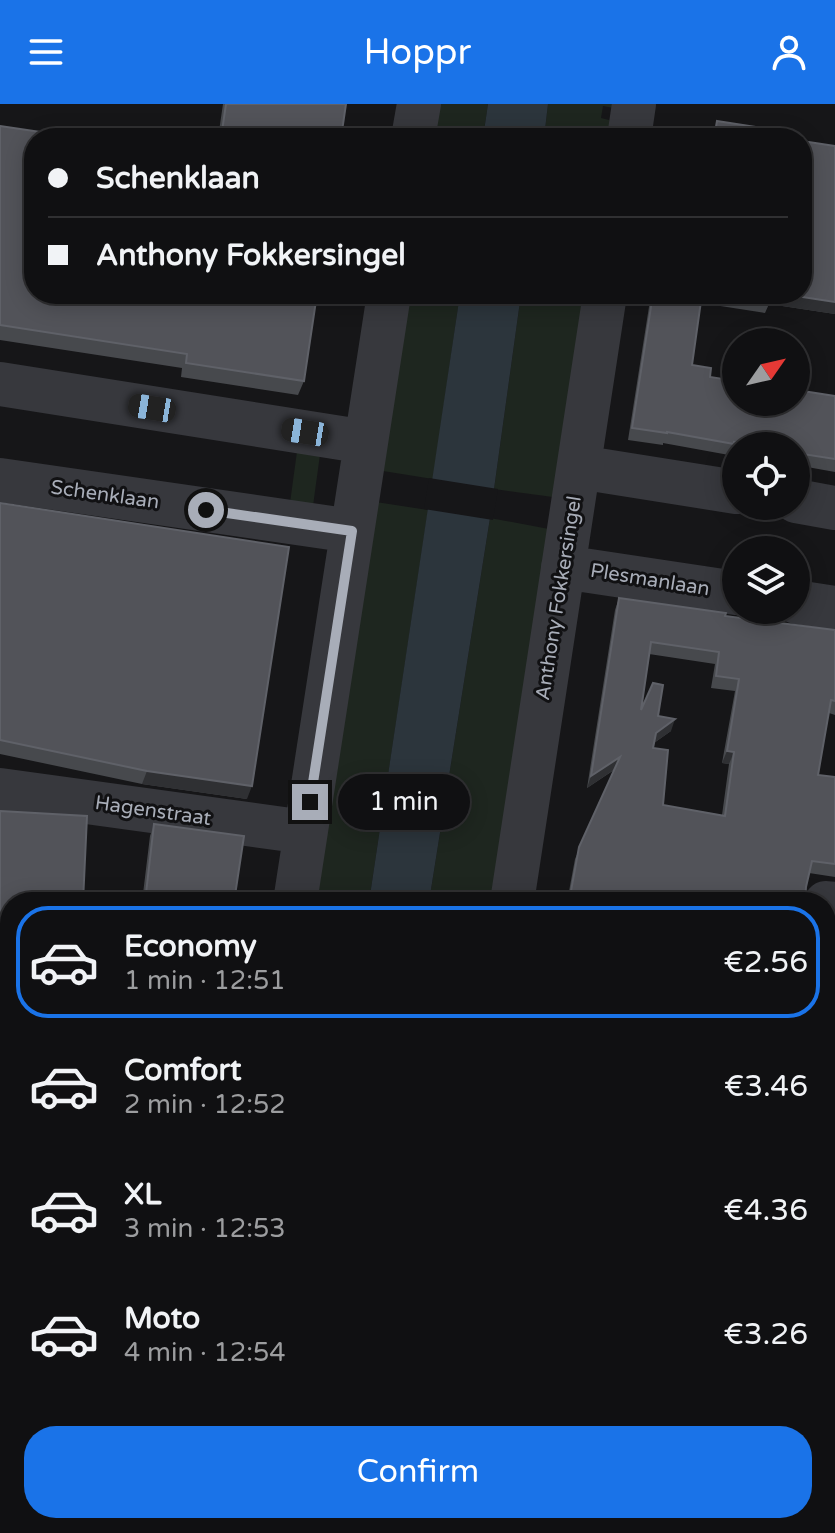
<!DOCTYPE html>
<html lang="en">
<head>
<meta charset="utf-8">
<style>
  body { margin:0; font-family:"Varela Round",sans-serif; background:#1e1e20; color:#f1f3f6; height:100vh; display:flex; flex-direction:column; font-size:30px; white-space:nowrap }
  * { box-sizing:border-box; margin:0 }
  p { font-size:26px; color:#9c9d9f }
  .icon { flex:none; width:44px; height:44px; fill:none; stroke:currentColor; stroke-width:2; stroke-linecap:round; stroke-linejoin:round }
  .map { position:relative; flex:1; overflow:hidden }
  .sheet { position:absolute; left:0px; top:788px; width:836px; height:642px; display:flex; flex-direction:column; background:#101012; border-radius:32px 32px 0 0; box-shadow:0 4px 20px #0003,0 0 0 2px #303032 }
  .sheet>* { flex:none }
  .top-card { position:absolute; left:24px; top:24px; width:788px; height:176px; border-radius:32px; box-shadow:0 4px 20px #0003,0 0 0 2px #303032; display:grid; align-content:center; height:176px; padding:0 24px; background:#101012 }
  .needle { width:52px; rotate:56deg }
  .tools { position:absolute; left:722px; top:224px; display:grid; gap:16px }
  .tools a { display:grid; place-items:center; width:88px; height:88px; border-radius:50%; background:#101012; box-shadow:0 4px 20px #0003,0 0 0 2px #303032; font-size:40px }
  .end { position:absolute; width:36px; height:36px; margin:-18px; border:10px solid #a8adb8; background:#111; box-shadow:0 0 0 4px #111 }
  .from { border-radius:50% }
  .bubble { position:absolute; height:56px; border-radius:28px; background:#101012; box-shadow:0 4px 20px #0003,0 0 0 2px #303032; font-size:26px; font-weight:600; line-height:56px; text-align:center }
  .car { position:absolute; width:24px; height:48px; margin:-24px -12px; border-radius:10px; box-shadow:0 0 6px 2px #0007; background:linear-gradient(#222 24%,#8ab4d8 0 40%,#222 0 76%,#8ab4d8 0 86%,#222 0) }
  .top-card b { display:flex; align-items:center; gap:28px; height:76px; font-size:30px }
  .top-card b+b { border-top:2px solid #303032 }
  .top-card i { width:20px; height:20px; background:#f1f3f6 }
  ul { padding:14px 0 0; list-style:none }
  li { display:flex; align-items:center; gap:24px; height:112px; margin:0 16px 12px; padding:0 8px; border:4px solid transparent; border-radius:32px }
  li div { flex:1 }
  li b { display:block; font-size:30px }
  li em { font-style:normal; font-weight:600 }
  li.on { border-color:#1a73e8 }
  li>.icon { width:72px; height:72px; stroke-width:1.5 }
  .cta { display:flex; gap:16px; margin-top:auto; padding:16px 24px }
  .cta a { flex:1; height:92px; border-radius:32px; background:#1a73e8; color:#fff; font-size:32px; font-weight:600; line-height:92px; text-align:center }
  header { display:flex; justify-content:space-between; align-items:center; height:104px; padding:0 24px; background:#1a73e8; color:#fff; font-size:36px; font-weight:600 }
  .map>svg:first-child { display:block }
  .green { fill:#1e261f }
  .water { fill:#2c353c }
  .pier { fill:#161618 }
  .lines { fill:none; stroke-linecap:round; stroke-linejoin:round }
  .minor { stroke:#37383d; stroke-width:44 }
  .tram { stroke:#4a4c52; stroke-width:2 }
  .wall { fill:#47494d; fill-rule:evenodd }
  .shaded-wall { fill:#2f3033 }
  .building { fill:#525359; stroke:#5f6168; stroke-width:2; fill-rule:evenodd }
  .route { stroke:#a8adb8; stroke-width:10 }
  .labels { text-anchor:middle; dominant-baseline:central; stroke-width:6; stroke-linejoin:round; paint-order:stroke }
  .street-label { font-size:20px; fill:#a8adb8; stroke:#111113 }
</style>
</head>
<body>
<header><svg class="icon" aria-label="menu" viewBox="0 0 24 24"><path d="M4 6h16M4 12h16M4 18h16"/></svg>Hoppr<svg class="icon" aria-label="person" viewBox="0 0 24 24"><circle cx="12" cy="8" r="4"/><path d="M4 21q1-7 8-7t8 7"/></svg></header>
<div class="map">
<svg width="835" height="1429" viewBox="0 0 835 1429">
  <rect width="100%" height="100%" fill="#161618"/>
  <!-- green -->
  <path class="green" d="M433,0H488L483,34H427Z
    M548,0H620L619,5L603,2L601,14L617,18L615,34H544Z
    M404,190H460L433,375L383,367Z
    M521,190H590L553,393L494,385Z
    M298,340L321,343L313,402L290,399Z
    M376,398L428,406L369,798H309Z
    M490,414L549,425L496,798H429Z
    M0,1078L10,1080V1226L0,1224Z
    M826,1219L835,1220V1258L826,1256Z
    M826,1275L835,1276V1354L826,1353Z
    M0,1367L10,1369V1394L0,1392Z
    M0,1408L10,1410V1420H75L134,1429H0Z
    M181,1420H336L394,1429H239Z"/>
  <!-- water -->
  <path class="water" d="M488,0H548L544,34H483Z
    M460,190H521L490,414L429,798H369Z
    M0,1264L10,1266V1369L0,1367Z
    M826,1392L835,1394V1429H394L336,1420H826Z"/>
  <!-- pier -->
  <path class="pier" d="M429,374L498,385L493,416L424,405Z"/>
  <g class="lines">
    <!-- minor -->
    <path class="minor" d="M413,34L419,0
      M629,34L634,0
      M0,280L366,338
      M579,363L736,388
      M0,376L352,427
      M796,397L835,404
      M563,463L736,489
      M796,498L835,504
      M0,686L305,728
      M295,798L389,190
      M512,798L605,190
      M826,799L835,800
      M826,869L835,870
      M0,1049L10,1050
      M826,1178L835,1180
      M305,1429L307,1420"/>
    <!-- tram -->
    <path class="tram" d="M0,1099L10,1101
      M0,1121L10,1122
      M826,1227L835,1228
      M826,1249L835,1250"/>
  </g>
  <!-- wall -->
  <path class="wall" d="M223,0H346L341,34H218Z
    M0,22L34,190L304,277L298,291L181,273L182,264L0,236Z
    M802,37L835,42V210L769,200L765,209L701,199L692,261L711,264L710,273L736,277V298H796V286L835,292V368L796,361V342H736V351L730,350L729,351L663,339V341L628,336L651,190H802Z
    M0,399L247,695L142,680L0,650Z
    M619,494L725,512L835,526V611L829,609L818,671L835,673V773L809,769L806,783L805,798H567L575,755L614,666L587,684L615,506ZM649,550L715,560L711,584L735,587L722,659L729,660L722,711L663,701L653,644L654,639L671,627L658,612L641,606Z
    M0,707L10,798V989L0,987Z
    M154,720L234,798H142L150,732Z
    M826,882H835V1106L826,1105Z"/>
  <!-- shaded-wall -->
  <path class="shaded-wall" d="M770,190H783L835,198V210L769,200Z
    M675,615L671,627L651,641L656,629Z
    M727,647L734,648L729,660L722,659Z
    M620,653L615,665L587,684L591,672Z
    M147,667L252,682L247,695L142,680Z"/>
  <!-- building -->
  <path class="building" d="M226,0H346L341,34H221Z
    M717,17L796,29L795,34H714Z
    M0,22L81,34H34V190H317L304,277L186,259L187,250L0,221Z
    M802,37L835,42V198L783,190H802Z
    M653,190H702L692,261L711,264L710,273L736,277V298H796V286L835,292V355L796,349V342H757L734,338V340L667,328V329L632,324Z
    M722,190H770V197Z
    M0,399L289,443L252,682L147,667L0,636Z
    M619,494L726,509L725,512L835,526V597L831,596L818,671L835,673V760L812,757L806,783L805,798H670L644,794V798H569L579,743L620,653L591,672ZM651,538L719,548L716,572L739,575L727,647L734,648L725,712L663,701L668,646L653,644L656,629L675,615L658,612L663,581L653,579L641,606Z
    M0,707L87,712L83,798H10V976L0,975Z
    M154,720L244,732L234,798H145Z
    M826,882H835V1094L826,1092Z"/>
  <g class="lines">
    <!-- route -->
    <path class="route" d="M206,406L352,427L310,698"/>
  </g>
  <g class="labels">
    <!-- street labels -->
    <g class="street-label">
      <text transform="translate(105 391) rotate(8)">Schenklaan</text>
      <text transform="translate(650 476) rotate(9)">Plesmanlaan</text>
      <text transform="translate(559 494) rotate(-81)">Anthony Fokkersingel</text>
      <text transform="translate(153 707) rotate(8)">Hagenstraat</text>
    </g>
  </g>
</svg>
<div class="tools">
<a><svg class="needle" viewBox="-14 -14 28 28"><path d="M0-13l5 13h-10z" fill="#e53935"/><path d="M0 13l5-13h-10z" fill="#9c9d9f"/></svg></a>
<a><svg class="icon" aria-label="locate" viewBox="0 0 24 24"><circle cx="12" cy="12" r="6"/><path d="M12 2v4M12 18v4M2 12h4M18 12h4"/></svg></a>
<a><svg class="icon" aria-label="layers" viewBox="0 0 24 24"><path d="M12 4l9 5-9 5-9-5zM3 14l9 5 9-5"/></svg></a>
</div>
<i class="end from" style="left:206px;top:406px"></i>
<i class="end" style="left:310px;top:698px"></i>
<div class="bubble" style="left:338px;top:670px;width:132px">1 min</div>
<i class="car" style="left:152px;top:304px;rotate:279deg"></i>
<i class="car" style="left:305px;top:328px;rotate:279deg"></i>
<div class="top-card">
<b><i class="from"></i>Schenklaan</b>
<b><i></i>Anthony Fokkersingel</b>
</div>
<section class="sheet">
<ul>
<li class="on"><svg class="icon" aria-label="car" viewBox="0 0 24 24"><path d="M5 17H2v-5l4-1 3-4h7l3 4 3 1v5h-3M9 17h6M6 11h13"/><circle cx="7" cy="17" r="2"/><circle cx="17" cy="17" r="2"/></svg><div><b>Economy</b><p>1 min · 12:51</p></div><em>€2.56</em></li>
<li><svg class="icon" aria-label="car" viewBox="0 0 24 24"><path d="M5 17H2v-5l4-1 3-4h7l3 4 3 1v5h-3M9 17h6M6 11h13"/><circle cx="7" cy="17" r="2"/><circle cx="17" cy="17" r="2"/></svg><div><b>Comfort</b><p>2 min · 12:52</p></div><em>€3.46</em></li>
<li><svg class="icon" aria-label="car" viewBox="0 0 24 24"><path d="M5 17H2v-5l4-1 3-4h7l3 4 3 1v5h-3M9 17h6M6 11h13"/><circle cx="7" cy="17" r="2"/><circle cx="17" cy="17" r="2"/></svg><div><b>XL</b><p>3 min · 12:53</p></div><em>€4.36</em></li>
<li><svg class="icon" aria-label="car" viewBox="0 0 24 24"><path d="M5 17H2v-5l4-1 3-4h7l3 4 3 1v5h-3M9 17h6M6 11h13"/><circle cx="7" cy="17" r="2"/><circle cx="17" cy="17" r="2"/></svg><div><b>Moto</b><p>4 min · 12:54</p></div><em>€3.26</em></li>
</ul>
<div class="cta"><a>Confirm</a></div>
</section>
</div>
</body>
</html>
